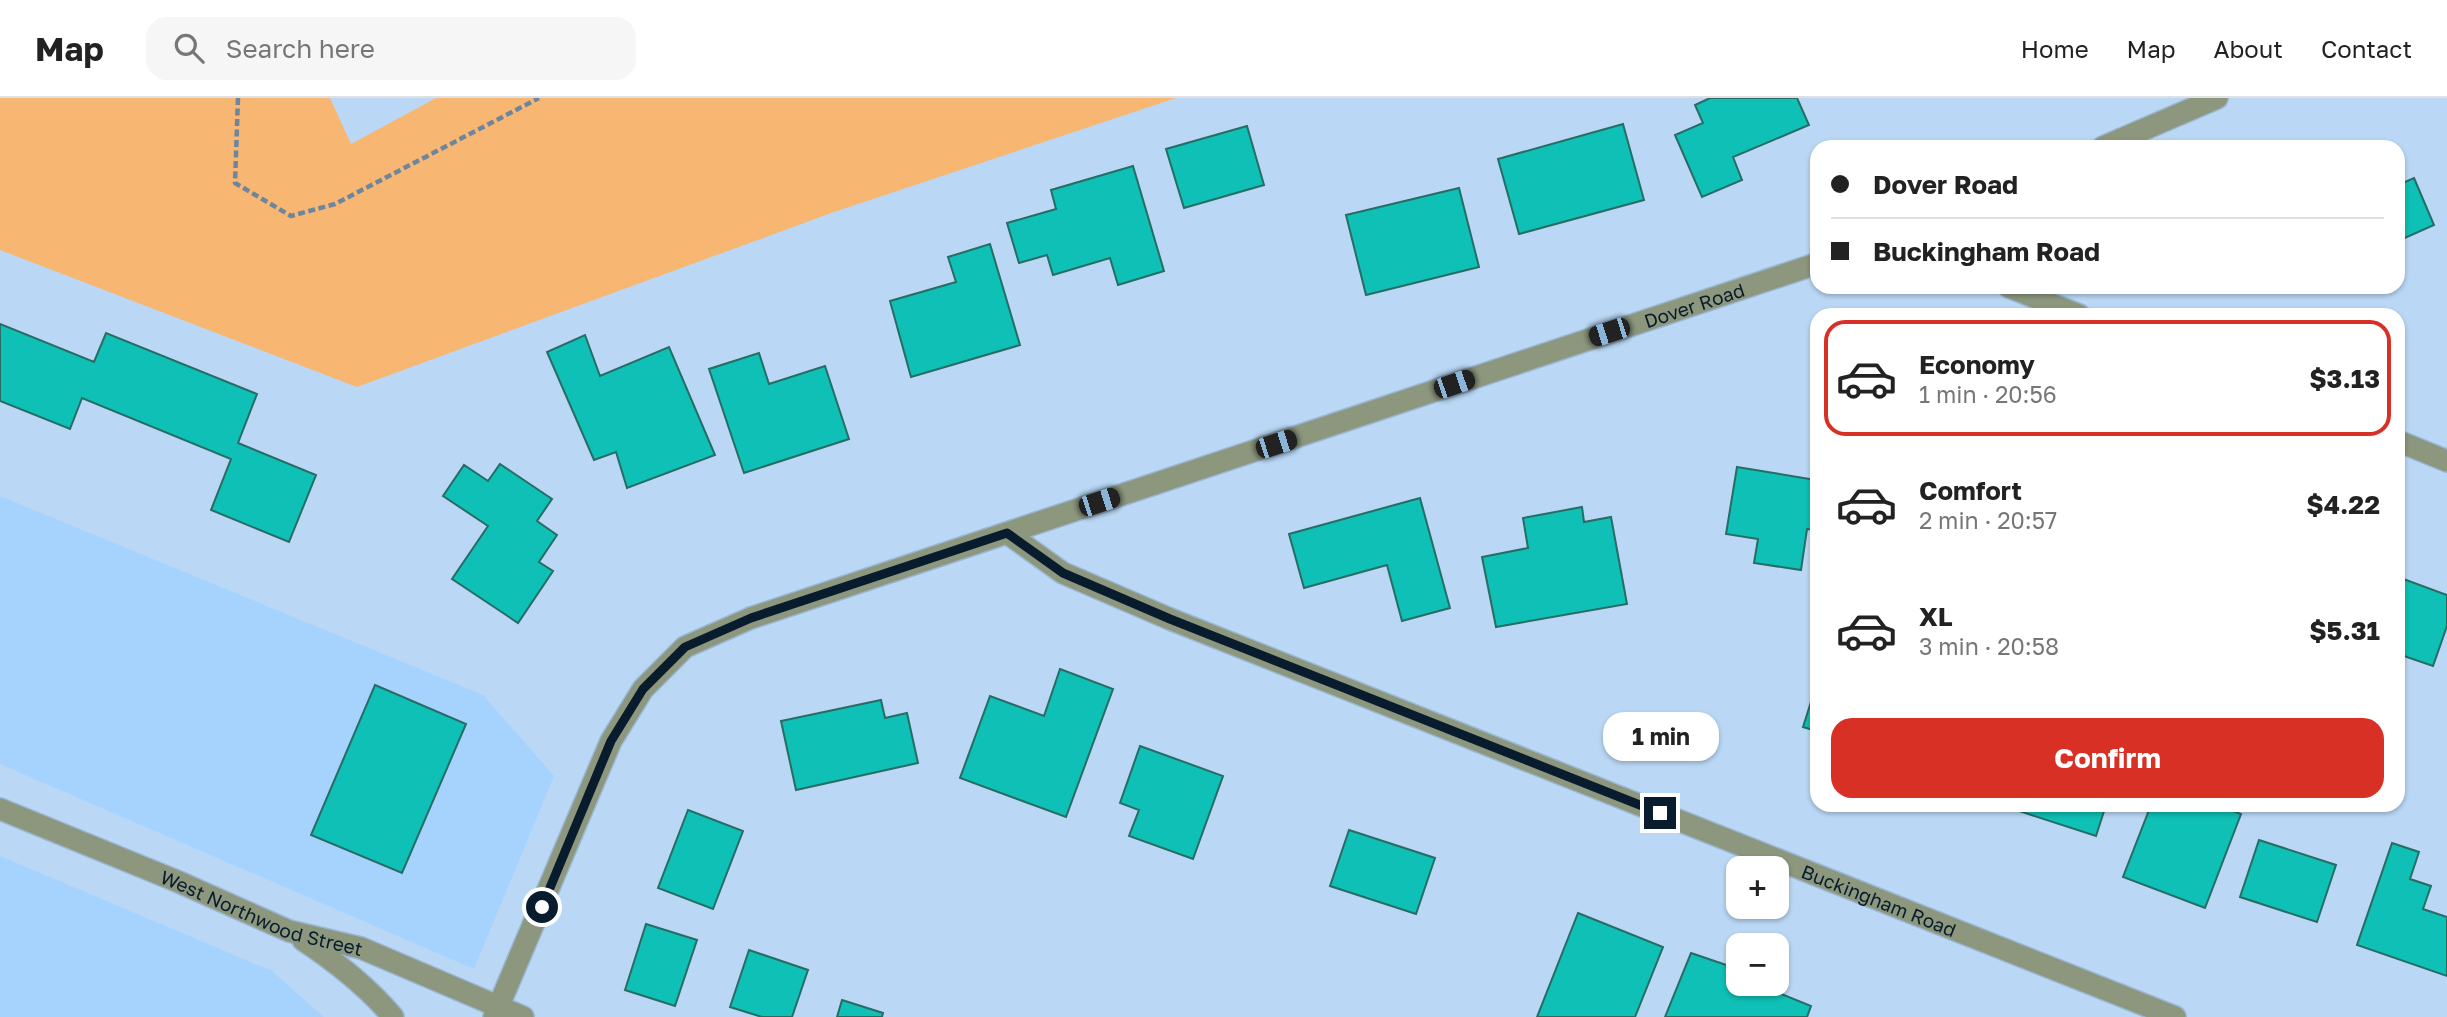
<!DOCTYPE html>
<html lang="en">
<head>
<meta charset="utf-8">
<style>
  body { margin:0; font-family:"Golos Text",sans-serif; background:#f6f6f6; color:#222; height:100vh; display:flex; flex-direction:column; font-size:26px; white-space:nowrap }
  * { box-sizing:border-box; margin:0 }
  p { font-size:23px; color:#767676 }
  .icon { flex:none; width:38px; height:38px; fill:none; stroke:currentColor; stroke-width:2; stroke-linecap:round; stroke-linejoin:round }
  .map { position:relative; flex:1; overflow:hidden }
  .side { position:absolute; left:1810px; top:210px; width:595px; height:504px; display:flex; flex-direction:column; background:#fff; border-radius:21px; box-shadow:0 2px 5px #0004 }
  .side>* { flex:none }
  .hud { position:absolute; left:1810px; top:42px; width:595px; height:154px; border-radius:21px; box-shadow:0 2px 5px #0004; display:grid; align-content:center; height:154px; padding:0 21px; background:#fff }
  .tools { position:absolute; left:1726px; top:758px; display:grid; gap:14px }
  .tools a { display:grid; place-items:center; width:63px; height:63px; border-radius:14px; background:#fff; box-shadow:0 2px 5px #0004; font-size:35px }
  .end { position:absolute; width:32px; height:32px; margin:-16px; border:9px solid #081c2d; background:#fff; box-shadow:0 0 0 4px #fff }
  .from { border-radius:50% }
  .bubble { position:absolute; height:49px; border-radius:21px; background:#fff; box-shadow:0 2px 5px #0004; font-size:23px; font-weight:700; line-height:49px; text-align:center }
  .car { position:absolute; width:21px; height:42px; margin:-21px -10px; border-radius:9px; box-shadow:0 0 5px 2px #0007; background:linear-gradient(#222 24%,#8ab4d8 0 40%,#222 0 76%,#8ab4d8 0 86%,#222 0) }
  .hud b { display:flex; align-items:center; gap:24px; height:66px; font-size:26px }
  .hud b+b { border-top:2px solid #e0e0e0 }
  .hud i { width:18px; height:18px; background:#222 }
  ul { padding:12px 0 0; list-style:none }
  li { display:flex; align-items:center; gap:21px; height:116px; margin:0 14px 10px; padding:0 7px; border:4px solid transparent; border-radius:21px }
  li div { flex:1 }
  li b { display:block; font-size:26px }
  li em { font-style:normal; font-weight:700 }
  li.selected { border-color:#d93025 }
  li>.icon { width:63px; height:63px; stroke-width:1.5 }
  .primary-button { display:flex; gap:14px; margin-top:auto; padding:14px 21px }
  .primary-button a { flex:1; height:80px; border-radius:21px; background:#d93025; color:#fff; font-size:28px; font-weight:700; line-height:80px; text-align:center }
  header { display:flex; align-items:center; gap:42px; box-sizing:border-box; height:98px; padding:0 35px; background:#fff; border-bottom:2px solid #e0e0e0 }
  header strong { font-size:33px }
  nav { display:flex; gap:38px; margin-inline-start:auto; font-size:24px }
  .search { width:490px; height:63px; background:#f6f6f6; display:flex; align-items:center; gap:18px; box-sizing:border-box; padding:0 24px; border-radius:21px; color:#767676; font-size:26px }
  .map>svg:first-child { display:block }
  .built { fill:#a5d3fd }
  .green { fill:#f7b671 }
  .building { fill:#0ec0b5; stroke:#276c65; stroke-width:2 }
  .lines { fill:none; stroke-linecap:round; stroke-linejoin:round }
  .minor-casing { stroke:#9ab6d1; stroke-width:24 }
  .path { stroke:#6d869e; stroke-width:4.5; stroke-dasharray:7 3.5; stroke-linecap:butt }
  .minor { stroke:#8c977e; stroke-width:21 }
  .route { stroke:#081c2d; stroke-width:9 }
  .labels { text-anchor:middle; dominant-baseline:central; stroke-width:7; stroke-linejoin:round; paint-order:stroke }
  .street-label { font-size:19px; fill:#081c2d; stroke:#f0f6fa }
</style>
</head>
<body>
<header>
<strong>Map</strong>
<div class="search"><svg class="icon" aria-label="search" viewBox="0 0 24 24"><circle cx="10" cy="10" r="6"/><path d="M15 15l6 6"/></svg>Search here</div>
<nav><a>Home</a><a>Map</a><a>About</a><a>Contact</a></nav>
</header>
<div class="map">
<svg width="2447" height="919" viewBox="0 0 2447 919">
  <rect width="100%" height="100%" fill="#bad8f5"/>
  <!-- built -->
  <path class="built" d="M0,398L483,597L554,678L474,871L0,666Z
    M0,758L272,873L324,919H0Z"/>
  <!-- green -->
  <path class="green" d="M0,0H330L351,46L436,0H1176L834,114L357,289L0,152Z"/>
  <!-- building -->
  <path class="building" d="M1710,0H1797L1809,27L1733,59L1742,82L1702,99L1675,37L1703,25L1695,7Z
    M1623,26L1644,102L1519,136L1498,61Z
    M1247,28L1264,87L1184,110L1166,51Z
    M1133,68L1164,173L1118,187L1110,160L1053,177L1047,157L1019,165L1007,125L1056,111L1051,92Z
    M2414,80L2434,127L2398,143V87Z
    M1459,90L1479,169L1366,197L1346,117Z
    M990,146L1020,247L911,279L890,203L956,184L948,159Z
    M0,226L94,264L106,235L257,296L238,345L316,377L289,444L211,412L231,361L82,300L70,331L0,303Z
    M585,237L600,278L669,249L715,357L627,390L616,354L594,362L547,254Z
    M759,255L769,286L825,268L849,341L744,375L709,271Z
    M500,366L552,401L537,423L557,437L539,464L553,473L518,525L452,481L488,428L443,398L464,367L488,383Z
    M1737,369L1816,382V432L1807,431L1801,472L1754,465L1758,441L1726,436Z
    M1420,400L1450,510L1402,523L1387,467L1304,490L1289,436Z
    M1582,409L1584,424L1611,419L1627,506L1496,529L1482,459L1528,450L1523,420Z
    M2398,479L2447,497V528L2433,568L2398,556Z
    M1060,571L1113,591L1066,719L960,680L990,598L1044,618Z
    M375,587L466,626L402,775L311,737Z
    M1816,588V633L1803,629Z
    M881,602L885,620L907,615L918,665L796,692L781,623Z
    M1140,648L1223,678L1193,761L1129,738L1139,712L1120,705Z
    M2018,707H2106L2096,738L2016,712Z
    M2151,707H2217L2241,716L2205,810L2123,779Z
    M688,712L743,733L713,811L658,790Z
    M1349,732L1435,760L1416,816L1330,788Z
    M2259,742L2336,767L2317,824L2240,799Z
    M2392,745L2419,754L2410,781L2431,788L2423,811L2447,819V878L2357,847Z
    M1578,815L1663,849L1635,919H1537Z
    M646,826L697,842L675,908L625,892Z
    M749,852L808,872L792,919H762L730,909Z
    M1691,855L1738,871V886H1757L1811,908L1807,919H1665Z
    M842,902L883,915L882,919H837Z"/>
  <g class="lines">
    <!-- minor casing -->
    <g class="minor-casing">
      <g id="minor">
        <path d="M2103,49L2217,0"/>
        <path d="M2009,189L2079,217"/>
        <path d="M2398,343L2447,363"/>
        <path id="s1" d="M1007,435L1063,475L1170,521L2175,919"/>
        <path id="s2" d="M0,711L179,784L289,833L361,850L523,919"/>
        <path d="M303,842C336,864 367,888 393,919"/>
        <path id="s3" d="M494,919L611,643L643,591L685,549L751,520L1816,166"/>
      </g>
    </g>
    <!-- path -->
    <path class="path" d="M238,0L235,85L291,118L335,106L539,0"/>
    <!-- minor -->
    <use href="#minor" class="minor"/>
  </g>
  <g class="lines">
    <!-- route -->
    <path class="route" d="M542,809L611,643L643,591L685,549L751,520L1007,435L1063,475L1170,521L1660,715"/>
  </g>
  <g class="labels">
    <!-- street labels -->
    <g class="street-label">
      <text stroke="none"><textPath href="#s3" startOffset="1486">Dover Road</textPath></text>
      <text stroke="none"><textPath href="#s1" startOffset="948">Buckingham Road</textPath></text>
      <text stroke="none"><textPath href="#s2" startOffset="282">West Northwood Street</textPath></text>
    </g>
  </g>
</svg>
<div class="tools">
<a>+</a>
<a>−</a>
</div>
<i class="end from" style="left:542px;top:809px"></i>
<i class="end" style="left:1660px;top:715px"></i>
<div class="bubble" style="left:1603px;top:614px;width:116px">1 min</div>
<i class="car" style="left:1609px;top:234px;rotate:252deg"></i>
<i class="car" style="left:1454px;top:286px;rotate:71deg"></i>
<i class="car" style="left:1276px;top:346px;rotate:72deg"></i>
<i class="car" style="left:1099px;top:404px;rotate:72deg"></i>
<div class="hud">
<b><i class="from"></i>Dover Road</b>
<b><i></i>Buckingham Road</b>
</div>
<section class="side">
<ul>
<li class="selected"><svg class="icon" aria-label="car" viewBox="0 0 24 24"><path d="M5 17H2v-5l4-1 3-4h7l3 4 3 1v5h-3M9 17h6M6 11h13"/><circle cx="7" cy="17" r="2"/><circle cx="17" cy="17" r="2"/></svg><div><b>Economy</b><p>1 min · 20:56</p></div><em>$3.13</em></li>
<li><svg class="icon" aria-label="car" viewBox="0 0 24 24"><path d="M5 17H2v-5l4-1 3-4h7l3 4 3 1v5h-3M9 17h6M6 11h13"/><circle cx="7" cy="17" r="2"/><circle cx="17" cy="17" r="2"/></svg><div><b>Comfort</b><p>2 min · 20:57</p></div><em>$4.22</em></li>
<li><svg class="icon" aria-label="car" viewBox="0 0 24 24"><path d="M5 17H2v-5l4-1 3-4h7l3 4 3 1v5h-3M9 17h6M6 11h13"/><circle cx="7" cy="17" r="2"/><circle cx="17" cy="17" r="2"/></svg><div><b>XL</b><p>3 min · 20:58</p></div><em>$5.31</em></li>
</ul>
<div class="primary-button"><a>Confirm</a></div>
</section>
</div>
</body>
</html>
